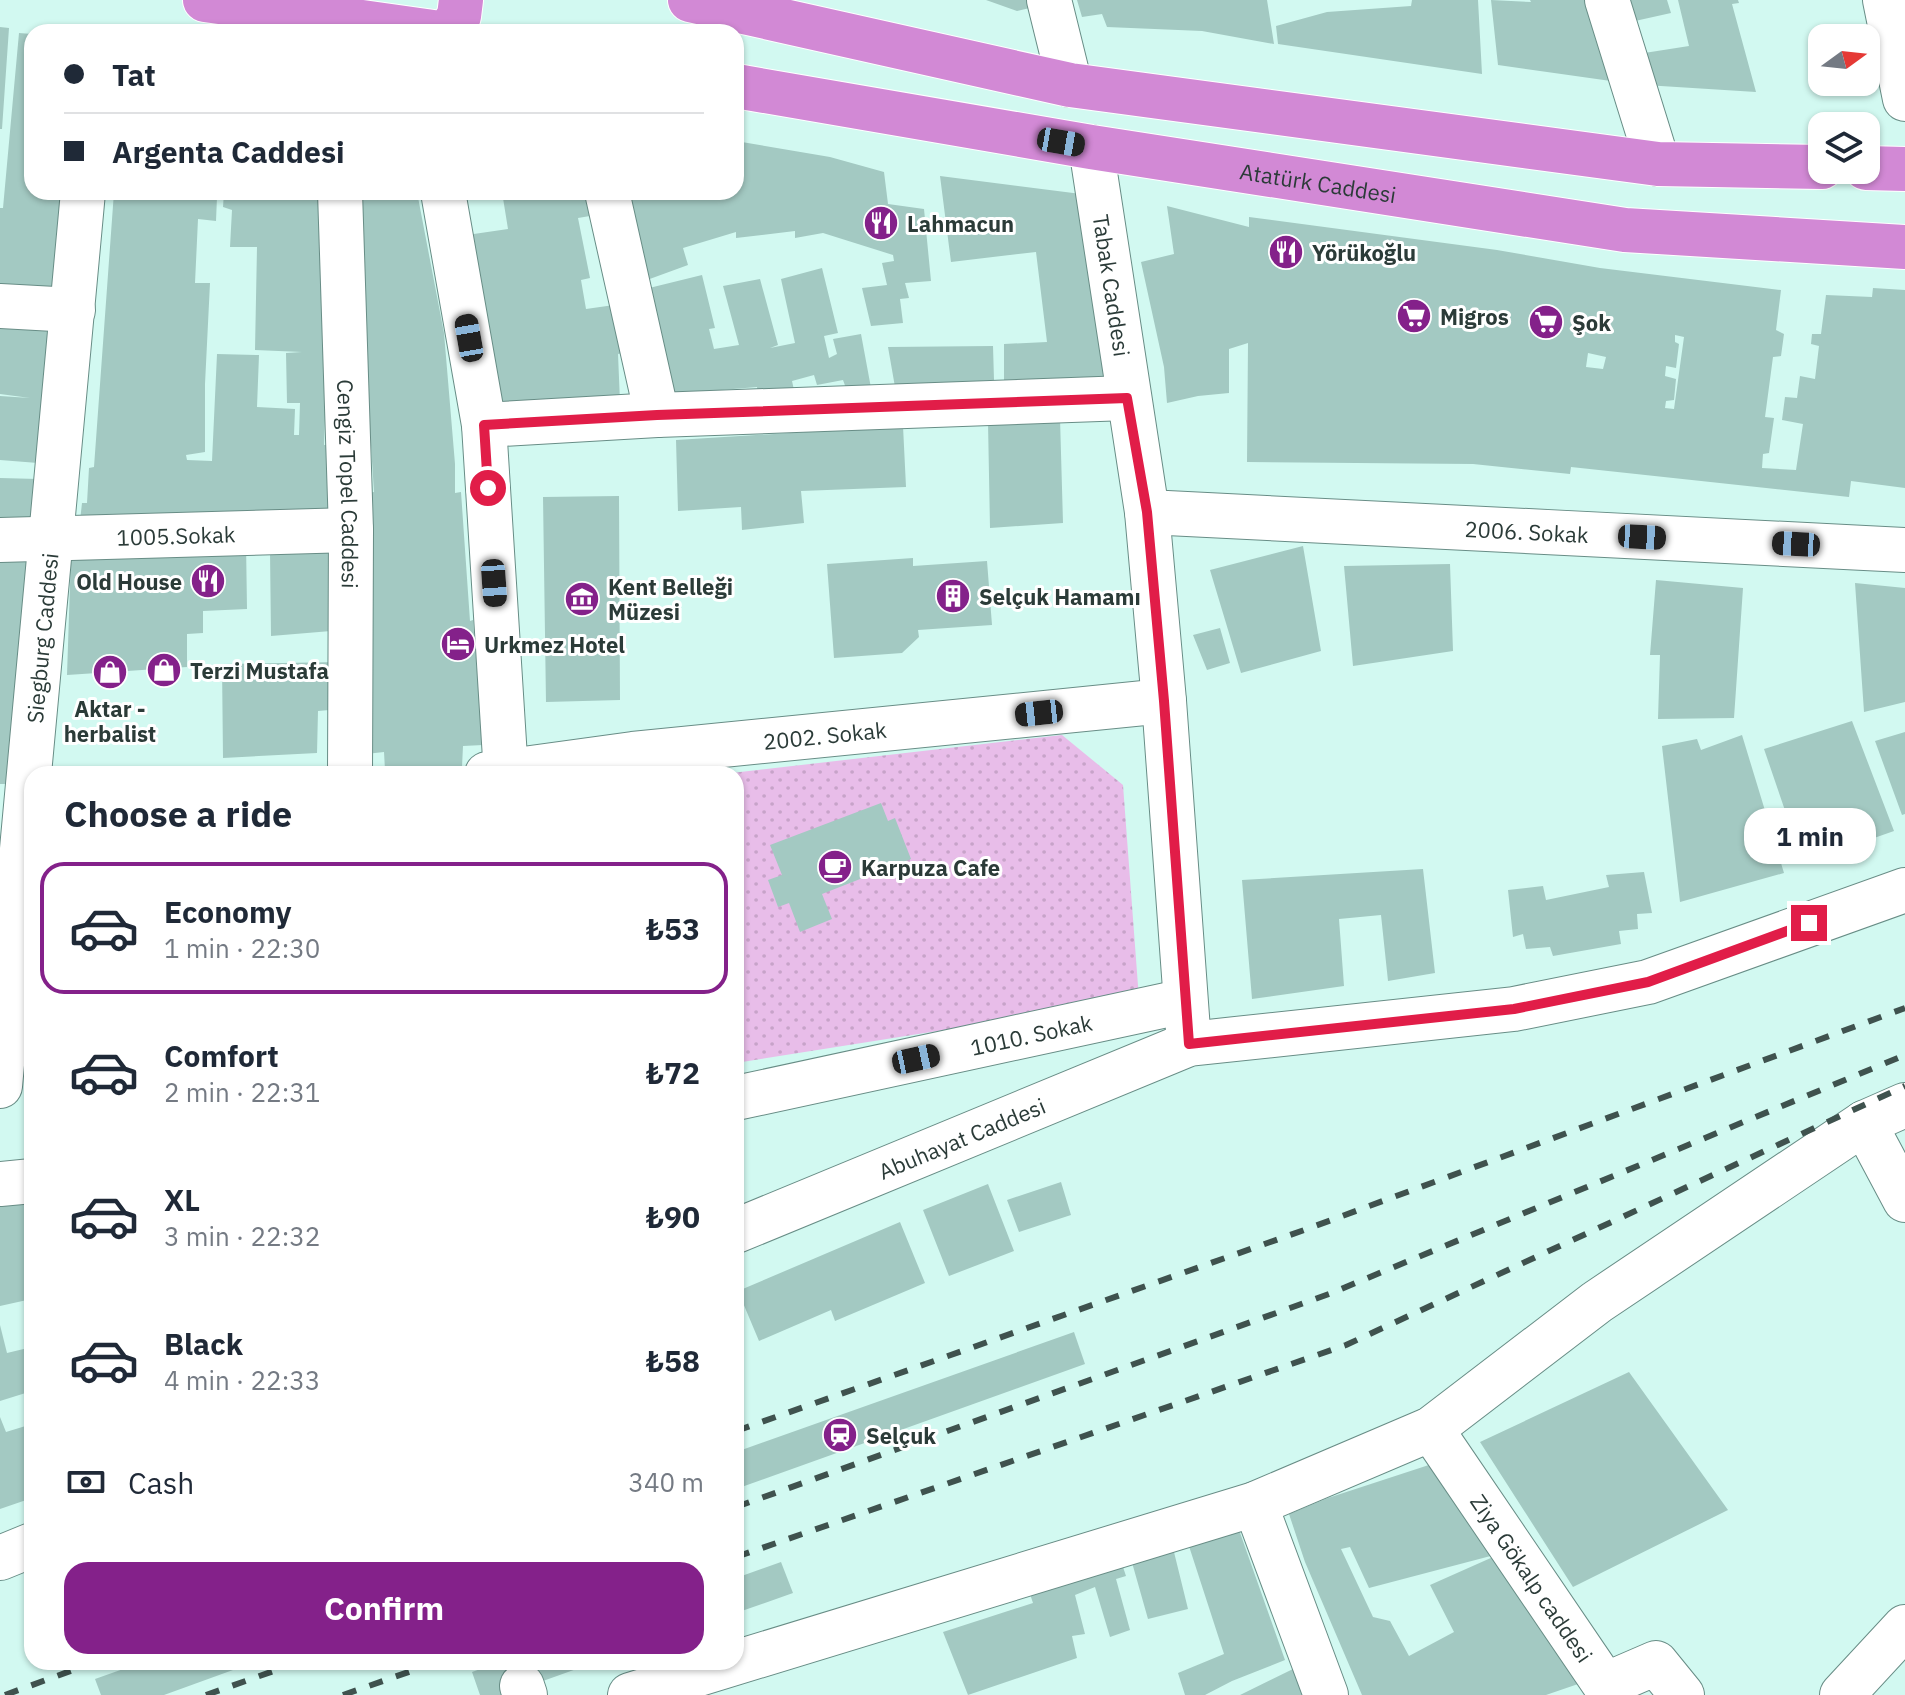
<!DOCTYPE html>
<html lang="en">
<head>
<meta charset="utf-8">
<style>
  body { margin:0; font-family:"IBM Plex Sans",sans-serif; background:#f2f2f3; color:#1f2937; height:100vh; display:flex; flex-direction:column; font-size:30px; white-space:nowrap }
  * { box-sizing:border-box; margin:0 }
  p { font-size:26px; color:#747a83 }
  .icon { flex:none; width:44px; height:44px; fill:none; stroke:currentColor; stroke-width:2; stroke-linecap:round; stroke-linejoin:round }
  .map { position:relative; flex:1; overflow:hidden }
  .sheet { position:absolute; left:24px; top:766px; width:720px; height:904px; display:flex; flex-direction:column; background:#fff; border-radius:24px; box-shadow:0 2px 6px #0004 }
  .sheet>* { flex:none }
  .top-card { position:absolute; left:24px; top:24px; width:720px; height:176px; border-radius:24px; box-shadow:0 2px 6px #0004; display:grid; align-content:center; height:176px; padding:0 40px; background:#fff }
  .needle { width:52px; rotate:75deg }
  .controls { position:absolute; left:1808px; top:24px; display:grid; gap:16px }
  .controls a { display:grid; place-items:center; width:72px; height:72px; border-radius:16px; background:#fff; box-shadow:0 2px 6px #0004; font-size:40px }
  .end { position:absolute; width:36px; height:36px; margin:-18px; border:10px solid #e11d48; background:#fff; box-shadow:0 0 0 4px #fff }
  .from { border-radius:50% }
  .bubble { position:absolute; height:56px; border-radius:24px; background:#fff; box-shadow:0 2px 6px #0004; font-size:26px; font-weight:800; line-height:56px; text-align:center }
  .car { position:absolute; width:24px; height:48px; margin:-24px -12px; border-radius:10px; box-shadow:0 0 6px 2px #0007; background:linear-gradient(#222 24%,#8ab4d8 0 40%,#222 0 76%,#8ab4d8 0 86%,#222 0) }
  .top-card b { display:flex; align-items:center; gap:28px; height:76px; font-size:30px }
  .top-card b+b { border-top:2px solid #e0e1e3 }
  .top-card i { width:20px; height:20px; background:#1f2937 }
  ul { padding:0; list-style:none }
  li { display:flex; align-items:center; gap:24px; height:132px; margin:0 16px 12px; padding:0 24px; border:4px solid transparent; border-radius:24px }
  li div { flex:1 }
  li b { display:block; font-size:30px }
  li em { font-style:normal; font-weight:800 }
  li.active { border-color:#84218a }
  li>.icon { width:72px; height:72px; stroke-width:1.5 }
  h2 { padding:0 40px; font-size:36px; line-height:96px }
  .pay { display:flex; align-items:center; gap:20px; height:88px; padding:0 40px; font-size:30px }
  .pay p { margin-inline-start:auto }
  .action { display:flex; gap:16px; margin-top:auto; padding:16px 40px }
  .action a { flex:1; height:92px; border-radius:24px; background:#84218a; color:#fff; font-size:32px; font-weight:800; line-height:92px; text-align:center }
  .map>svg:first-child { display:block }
  .grass { fill:url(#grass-dots) }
  .building { fill:#a3c9c2; fill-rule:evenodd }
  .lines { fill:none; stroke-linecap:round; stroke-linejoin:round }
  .minor-casing { stroke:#688d86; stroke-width:46 }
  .highway-casing { stroke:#fff; stroke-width:46 }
  .minor { stroke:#fff; stroke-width:44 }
  .highway { stroke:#d289d5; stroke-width:44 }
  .rail { stroke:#3f524e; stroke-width:6; stroke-dasharray:14 14; stroke-linecap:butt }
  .route { stroke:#e11d48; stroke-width:10 }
  .labels { text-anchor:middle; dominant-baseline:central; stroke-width:6; stroke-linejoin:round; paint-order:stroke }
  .street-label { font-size:22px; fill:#2b3b38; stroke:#fff }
  .poi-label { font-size:22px; font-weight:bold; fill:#2b3b38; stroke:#fff; text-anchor:start }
</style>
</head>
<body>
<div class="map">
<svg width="1905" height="1695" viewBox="0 0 1905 1695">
  <defs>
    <pattern id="grass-dots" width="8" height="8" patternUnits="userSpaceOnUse" patternTransform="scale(2)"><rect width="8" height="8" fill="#e8bde9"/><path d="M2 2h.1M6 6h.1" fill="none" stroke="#c7a3c9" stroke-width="1.8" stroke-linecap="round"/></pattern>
  </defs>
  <rect width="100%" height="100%" fill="#d2f9f1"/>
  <!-- grass -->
  <path class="grass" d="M1062,735L1123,785L1139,999L736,1063V774H723Z"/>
  <!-- building -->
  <path class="building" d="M986,0H1032L1034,7L1017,11Z
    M1077,0H1267L1274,44L1202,31L1107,27L1102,14L1082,17Z
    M1412,0H1478L1482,74L1278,44L1276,26L1327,12L1411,6Z
    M1491,0L1531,2L1530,0H1596L1618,82L1498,65Z
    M1619,0H1667L1671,13L1626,23Z
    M1678,0H1738L1739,3L1732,4L1756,92L1645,85L1638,54L1689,46Z
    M0,27L9,28L2,129H0Z
    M19,33L32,34V192H70L62,294L0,289V208H3Z
    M736,141L830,157L884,172L888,204L924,209L931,281L905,283L909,298L900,299L903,323L871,326L862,288L887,285L882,263L894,261L893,255L823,233L795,238V231L736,238V232L683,248L688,265L636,284L622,192H736Z
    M940,176L1081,194L1110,373L1101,377L1004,380V344L1047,342L1036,252L951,262Z
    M114,192H210V198L217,197L216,221L198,219L195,283H210L205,384V452L186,455L187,460L212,461L217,354L259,355L257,407L295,409L294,435H299L300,403H287L286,353L302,352L255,350L257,247H230L232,210L223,207L224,192H322L327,354L324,445L333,444V516L80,521L82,503H87L89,468L94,467Z
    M417,192L444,333L455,464V493L461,492L470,621L473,620L483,745L463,746L462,767L385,770L384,752L366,754L372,667L368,493L374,492L355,197Z
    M502,192H590L596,215L578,218L590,278L581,280L586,309L614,305L628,352L618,354L620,402L502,404L467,235L508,229Z
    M1167,206L1249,227V217L1497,250L1600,268L1781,290L1776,330L1784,334L1781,356L1773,357L1765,417L1774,418L1769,453L1763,454L1762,468L1796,470L1803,424L1782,420L1785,397L1797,398L1800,376L1815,379L1819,346L1811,344L1812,334H1821L1826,295L1872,297L1873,288L1905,290V488L1851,481L1849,497L1571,467L1570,474L1473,464L1247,462L1248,343L1229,349V393L1198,396L1167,403L1164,367L1141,262L1174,254ZM1592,321L1608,324L1604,334L1591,333ZM1675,335L1684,337L1674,409L1665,408L1666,401L1674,400L1676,379L1665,376L1666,366L1676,368L1679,344L1675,342ZM1588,353L1606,357L1603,369L1586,367Z
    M822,268L838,333L824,336L829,358L837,354L833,339L861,334L871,388L847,391L843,380L817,385L814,375L792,381L794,390L758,395L757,387L662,395L637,291L702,275L715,328L709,329L714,349L739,345L723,286L760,279L778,345L770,348L795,343L781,279Z
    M0,314L52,327L38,463L0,460V396L30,398L0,394Z
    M993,346L994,380L895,387L888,347Z
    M1060,418L1063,523L990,528L988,422Z
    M903,426L906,487L801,491L804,523L742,530L741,507L678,511L676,440Z
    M0,478L38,479L34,529L0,527Z
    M619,496L620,700L546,702L543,497Z
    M246,542L247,609L203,611V633L187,634V667L67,675L71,555Z
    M1303,546L1321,651L1241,673L1210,570Z
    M328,548L331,631L271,636L270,551Z
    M26,556L35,567L15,784H0V560Z
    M913,558V566L987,561L992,625L918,630L919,637L902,653L834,658L827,564Z
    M1450,564L1453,651L1353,666L1344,566Z
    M1656,580L1743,588L1734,718L1658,719L1660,655H1650Z
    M1855,583L1905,588V702L1864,712Z
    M1220,628L1230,663L1207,670L1193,635Z
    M340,662L341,709L318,711L317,753L223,758L222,664Z
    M1852,721L1894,831L1803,863L1764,749Z
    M1905,732V814L1902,815L1875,741Z
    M1742,735L1784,873L1680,902L1662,746L1697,739L1701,750Z
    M881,803L888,821L895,818L911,859L822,894L832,919L800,932L789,903L778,907L768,880L782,875L770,845Z
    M1423,869L1435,973L1388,981L1381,915L1339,919L1344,986L1252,999L1242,880Z
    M1644,872L1652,913L1637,914L1638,929L1619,931L1621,944L1553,956L1550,947L1526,949L1523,934L1513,937L1508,890L1543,886L1546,900L1609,887L1606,875Z
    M29,1051H32V1129H27Z
    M1061,1182L1071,1215L1019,1232L1007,1200Z
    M988,1184L1014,1251L949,1276L923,1210Z
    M32,1200V1315H31L27,1300L0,1306V1202Z
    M900,1222L925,1283L835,1321L831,1310L759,1341L738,1291Z
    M0,1325L7,1353L32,1347V1391L0,1401Z
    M1074,1332L1085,1364L736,1489V1452Z
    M1629,1372L1728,1510L1573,1587L1480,1442Z
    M0,1417L6,1432L32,1424V1498L0,1509Z
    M1438,1462L1502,1553L1581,1683L1546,1695H1362L1305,1562L1289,1514L1328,1498ZM1350,1547L1369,1588L1502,1553L1430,1585L1454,1632L1409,1656L1390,1621L1373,1617L1341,1549Z
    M1238,1527L1285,1660L1232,1681L1205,1695H1185L1178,1673L1224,1654L1187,1540Z
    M1173,1548L1188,1609L1148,1619L1131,1559Z
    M1120,1558L1126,1576L1116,1579L1130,1630L1110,1637L1095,1587L1075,1595L1085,1634L1072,1636L1077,1658L968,1695L943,1632L1033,1603L1028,1588Z
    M781,1562L793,1593L736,1613V1578Z
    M143,1662H255L164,1695H101L95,1679Z
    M500,1662H596L504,1695H480L472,1672Z
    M1293,1669L1302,1695H1240Z"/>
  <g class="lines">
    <!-- minor casing -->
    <g class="minor-casing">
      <g id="minor">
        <path d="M1049,0L1070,85"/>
        <path d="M1607,0L1658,164"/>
        <path d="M1885,0L1905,99"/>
        <path id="s1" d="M1091,147L1147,512L1164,701L1189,1044"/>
        <path id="s2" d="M340,192L351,530L350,774"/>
        <path d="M443,192L484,425L506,774"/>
        <path d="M607,192L657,415"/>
        <path d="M0,306L73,310"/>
        <path d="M484,425L657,415L1127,398"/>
        <path id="s3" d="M1147,512L1905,550"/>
        <path id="s4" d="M0,540L351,530"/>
        <path id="s5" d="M487,774L633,754L1164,701"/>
        <path id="s6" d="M0,1086L83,192"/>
        <path id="s7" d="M736,1098L1185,1001"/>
        <path d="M1864,1123L1905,1200"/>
        <path d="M0,1184L32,1181"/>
        <path id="s8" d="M736,1231L1189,1044L1514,1009L1648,982L1905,890"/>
        <path id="s9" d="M1431,1429L1605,1685L1656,1663L1682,1695"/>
        <path d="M1255,1504L1326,1695"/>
        <path d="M0,1558L32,1545"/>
        <path d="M522,1686L525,1695"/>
        <path d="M630,1695L1255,1504L1431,1429L1597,1302L1864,1123L1905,1105"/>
        <path d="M1842,1695L1905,1627"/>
      </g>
    </g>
    <!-- highway casing -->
    <g class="highway-casing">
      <g id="highway">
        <path d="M205,0L433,32"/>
        <path d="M690,0L1070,85L1658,164L1822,167"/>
        <path d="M449,32L459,16L461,0"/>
        <path id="s10" d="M736,86L1091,147L1625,230L1905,247"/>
        <path d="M1866,168L1905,169"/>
      </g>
    </g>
    <!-- minor -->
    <use href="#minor" class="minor"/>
    <!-- highway -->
    <use href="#highway" class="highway"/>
    <!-- rail -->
    <path class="rail" d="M736,1431L1307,1229L1905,1008
      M736,1507L1329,1294L1905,1055
      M736,1557L1346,1345L1905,1086
      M5,1695L95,1662
      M206,1695L299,1662
      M343,1695L437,1662"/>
  </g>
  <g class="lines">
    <!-- route -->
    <path class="route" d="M488,488L484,425L657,415L1127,398L1147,512L1164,701L1189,1044L1514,1009L1648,982L1809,923"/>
  </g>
  <!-- icons -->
  <defs>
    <g id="restaurant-disc" transform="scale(1.8)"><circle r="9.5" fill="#84218a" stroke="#fff"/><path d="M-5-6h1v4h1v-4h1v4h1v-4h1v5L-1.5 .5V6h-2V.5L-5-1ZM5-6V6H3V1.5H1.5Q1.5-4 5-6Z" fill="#fff"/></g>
    <g id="supermarket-disc" transform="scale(1.8)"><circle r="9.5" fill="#84218a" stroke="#fff"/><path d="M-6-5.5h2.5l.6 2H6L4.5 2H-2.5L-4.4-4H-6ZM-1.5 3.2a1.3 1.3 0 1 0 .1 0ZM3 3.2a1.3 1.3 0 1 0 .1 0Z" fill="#fff"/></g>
    <g id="building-disc" transform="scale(1.8)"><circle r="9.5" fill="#84218a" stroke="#fff"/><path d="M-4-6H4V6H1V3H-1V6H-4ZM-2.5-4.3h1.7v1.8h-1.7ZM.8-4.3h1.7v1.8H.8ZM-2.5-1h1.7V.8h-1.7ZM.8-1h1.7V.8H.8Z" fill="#fff"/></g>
    <g id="museum-disc" transform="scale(1.8)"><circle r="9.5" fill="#84218a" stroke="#fff"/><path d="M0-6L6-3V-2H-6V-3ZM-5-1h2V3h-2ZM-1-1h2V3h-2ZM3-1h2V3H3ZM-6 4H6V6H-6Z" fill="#fff"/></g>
    <g id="hotel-disc" transform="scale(1.8)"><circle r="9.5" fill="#84218a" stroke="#fff"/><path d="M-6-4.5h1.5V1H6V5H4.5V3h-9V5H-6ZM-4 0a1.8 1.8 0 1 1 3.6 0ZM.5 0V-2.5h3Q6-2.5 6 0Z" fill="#fff"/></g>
    <g id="shop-disc" transform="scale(1.8)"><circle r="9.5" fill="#84218a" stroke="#fff"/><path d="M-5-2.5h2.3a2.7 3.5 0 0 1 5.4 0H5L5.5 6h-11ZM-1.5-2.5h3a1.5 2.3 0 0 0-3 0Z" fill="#fff"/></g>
    <g id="cafe-disc" transform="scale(1.8)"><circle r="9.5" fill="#84218a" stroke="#fff"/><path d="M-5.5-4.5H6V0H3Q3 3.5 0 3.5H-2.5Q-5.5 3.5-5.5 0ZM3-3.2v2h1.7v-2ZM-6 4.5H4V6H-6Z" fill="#fff"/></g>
    <g id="station-disc" transform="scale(1.8)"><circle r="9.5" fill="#84218a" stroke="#fff"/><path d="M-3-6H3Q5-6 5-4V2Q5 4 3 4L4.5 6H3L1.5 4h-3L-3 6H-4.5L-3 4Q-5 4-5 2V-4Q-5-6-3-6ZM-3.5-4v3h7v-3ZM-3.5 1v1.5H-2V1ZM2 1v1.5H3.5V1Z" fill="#fff"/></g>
  </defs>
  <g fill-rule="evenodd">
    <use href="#restaurant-disc" x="881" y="223"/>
    <use href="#restaurant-disc" x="1286" y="252"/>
    <use href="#supermarket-disc" x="1414" y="316"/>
    <use href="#supermarket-disc" x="1546" y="322"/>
    <use href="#restaurant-disc" x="208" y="581"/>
    <use href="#building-disc" x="953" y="596"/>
    <use href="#museum-disc" x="582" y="599"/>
    <use href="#hotel-disc" x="458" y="644"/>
    <use href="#shop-disc" x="164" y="670"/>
    <use href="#shop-disc" x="110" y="672"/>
    <use href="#cafe-disc" x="835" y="867"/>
    <use href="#station-disc" x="840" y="1435"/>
  </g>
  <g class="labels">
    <!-- street labels -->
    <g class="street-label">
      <text stroke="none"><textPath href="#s10" startOffset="590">Atatürk Caddesi</textPath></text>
      <text stroke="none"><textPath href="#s1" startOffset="140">Tabak Caddesi</textPath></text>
      <text stroke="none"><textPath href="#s2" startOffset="292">Cengiz Topel Caddesi</textPath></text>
      <text stroke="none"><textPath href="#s3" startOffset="380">2006. Sokak</textPath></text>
      <text stroke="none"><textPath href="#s4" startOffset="176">1005.Sokak</textPath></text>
      <text stroke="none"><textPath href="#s6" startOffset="450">Siegburg Caddesi</textPath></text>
      <text stroke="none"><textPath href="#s5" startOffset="340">2002. Sokak</textPath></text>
      <text stroke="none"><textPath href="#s7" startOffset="302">1010. Sokak</textPath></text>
      <text stroke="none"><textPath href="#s8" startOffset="244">Abuhayat Caddesi</textPath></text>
      <text stroke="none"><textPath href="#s9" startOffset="180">Ziya Gökalp caddesi</textPath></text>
    </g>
    <!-- poi labels -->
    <g class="poi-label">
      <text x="907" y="223">Lahmacun</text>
      <text x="1312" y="252">Yörükoğlu</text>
      <text x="1440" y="316">Migros</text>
      <text x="1572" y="322">Şok</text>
      <text x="182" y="581" text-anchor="end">Old House</text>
      <text x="608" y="586">Kent Belleği<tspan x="608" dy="25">Müzesi</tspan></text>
      <text x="979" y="596">Selçuk Hamamı</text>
      <text x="484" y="644">Urkmez Hotel</text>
      <text x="190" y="670">Terzi Mustafa</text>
      <text x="110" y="708" text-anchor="middle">Aktar -<tspan x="110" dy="25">herbalist</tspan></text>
      <text x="861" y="867">Karpuza Cafe</text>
      <text x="866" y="1435">Selçuk</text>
    </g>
  </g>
</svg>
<div class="controls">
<a><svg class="needle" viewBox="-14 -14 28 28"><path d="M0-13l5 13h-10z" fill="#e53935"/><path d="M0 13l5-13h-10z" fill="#747a83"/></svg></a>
<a><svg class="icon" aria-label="layers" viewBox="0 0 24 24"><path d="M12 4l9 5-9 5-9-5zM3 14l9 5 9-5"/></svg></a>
</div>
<i class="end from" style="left:488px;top:488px"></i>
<i class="end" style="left:1809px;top:923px"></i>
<div class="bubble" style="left:1744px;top:808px;width:132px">1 min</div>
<i class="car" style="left:1061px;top:142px;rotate:100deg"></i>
<i class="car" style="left:469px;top:338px;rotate:350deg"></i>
<i class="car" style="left:1642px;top:537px;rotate:93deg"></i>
<i class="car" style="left:1796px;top:544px;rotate:273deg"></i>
<i class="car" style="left:494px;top:583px;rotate:176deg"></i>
<i class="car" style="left:1039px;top:713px;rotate:264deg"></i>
<i class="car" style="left:916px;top:1059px;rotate:78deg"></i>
<div class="top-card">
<b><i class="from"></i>Tat</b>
<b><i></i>Argenta Caddesi</b>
</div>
<section class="sheet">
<h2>Choose a ride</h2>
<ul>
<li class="active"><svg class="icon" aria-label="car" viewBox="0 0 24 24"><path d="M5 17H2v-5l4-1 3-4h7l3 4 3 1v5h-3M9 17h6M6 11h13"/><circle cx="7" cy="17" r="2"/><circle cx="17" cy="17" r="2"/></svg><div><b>Economy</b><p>1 min · 22:30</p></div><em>₺53</em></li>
<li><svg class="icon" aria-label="car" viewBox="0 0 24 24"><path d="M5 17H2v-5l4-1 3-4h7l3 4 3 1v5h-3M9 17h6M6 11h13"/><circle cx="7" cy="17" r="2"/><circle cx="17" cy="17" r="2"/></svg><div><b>Comfort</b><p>2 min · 22:31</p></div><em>₺72</em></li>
<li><svg class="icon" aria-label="car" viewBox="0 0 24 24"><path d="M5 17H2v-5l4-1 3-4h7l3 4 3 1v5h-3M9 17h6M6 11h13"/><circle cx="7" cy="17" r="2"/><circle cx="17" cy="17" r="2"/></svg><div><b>XL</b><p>3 min · 22:32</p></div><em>₺90</em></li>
<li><svg class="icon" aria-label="car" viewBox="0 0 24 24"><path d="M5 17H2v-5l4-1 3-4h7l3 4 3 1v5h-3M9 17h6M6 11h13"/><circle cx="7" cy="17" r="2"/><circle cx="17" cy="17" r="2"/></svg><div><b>Black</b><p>4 min · 22:33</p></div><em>₺58</em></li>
</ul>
<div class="pay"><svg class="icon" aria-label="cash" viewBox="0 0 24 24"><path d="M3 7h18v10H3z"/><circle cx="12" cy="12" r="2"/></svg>Cash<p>340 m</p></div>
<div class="action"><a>Confirm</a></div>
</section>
</div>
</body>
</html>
